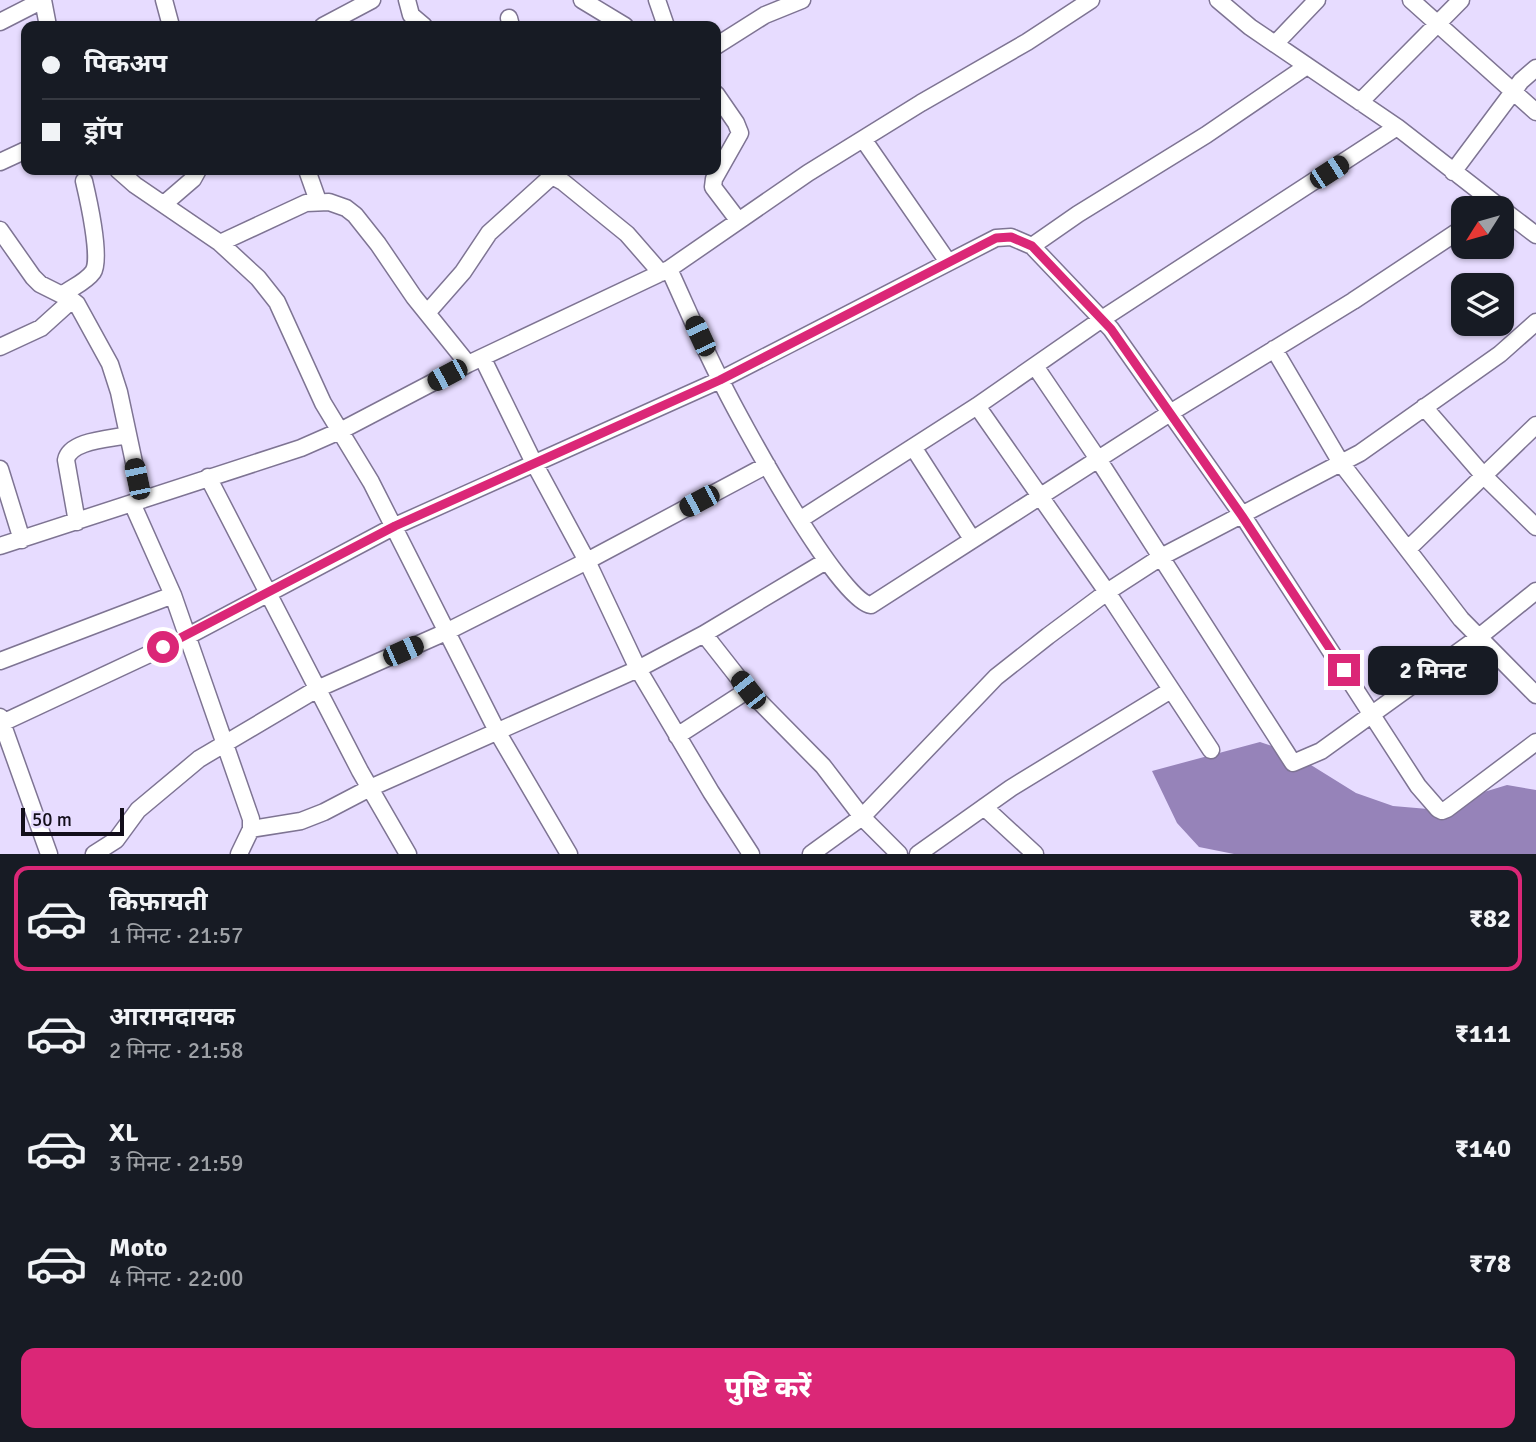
<!DOCTYPE html>
<html lang="hi">
<head>
<meta charset="utf-8">
<style>
  body { margin:0; font-family:Signika,"Noto Sans Devanagari",sans-serif; background:#20242c; color:#f1f3f6; height:100vh; display:flex; flex-direction:column; font-size:26px; white-space:nowrap }
  * { box-sizing:border-box; margin:0 }
  p { font-size:23px; color:#9ea1a6 }
  .icon { flex:none; width:38px; height:38px; fill:none; stroke:currentColor; stroke-width:2; stroke-linecap:round; stroke-linejoin:round }
  .map { position:relative; height:854px; overflow:hidden }
  .side { display:flex; flex-direction:column; background:#171b24; flex:1 }
  .side>* { flex:none }
  .guide { position:absolute; left:21px; top:21px; width:700px; height:154px; border-radius:14px; box-shadow:0 2px 5px #0004; display:grid; align-content:center; height:154px; padding:0 21px; background:#171b24 }
  .needle { width:46px; rotate:233deg }
  .controls { position:absolute; left:1451px; top:196px; display:grid; gap:14px }
  .controls a { display:grid; place-items:center; width:63px; height:63px; border-radius:14px; background:#171b24; box-shadow:0 2px 5px #0004; font-size:35px }
  .scale { position:absolute; left:21px; bottom:18px; width:103px; box-sizing:border-box; padding-left:7px; border:4px solid #120e1a; border-top:0; font-size:19px; line-height:24px; white-space:nowrap; color:#120e1a; -webkit-text-stroke:5px #e7dcff; paint-order:stroke }
  .end { position:absolute; width:32px; height:32px; margin:-16px; border:9px solid #db2777; background:#fff; box-shadow:0 0 0 4px #fff }
  .from { border-radius:50% }
  .bubble { position:absolute; height:49px; border-radius:14px; background:#171b24; box-shadow:0 2px 5px #0004; font-size:23px; font-weight:800; line-height:49px; text-align:center }
  .car { position:absolute; width:21px; height:42px; margin:-21px -10px; border-radius:9px; box-shadow:0 0 5px 2px #0007; background:linear-gradient(#222 24%,#8ab4d8 0 40%,#222 0 76%,#8ab4d8 0 86%,#222 0) }
  .guide b { display:flex; align-items:center; gap:24px; height:66px; font-size:26px }
  .guide b+b { border-top:2px solid #363941 }
  .guide i { width:18px; height:18px; background:#f1f3f6 }
  ul { padding:12px 0 0; list-style:none }
  li { display:flex; align-items:center; gap:21px; height:105px; margin:0 14px 10px; padding:0 7px; border:4px solid transparent; border-radius:14px }
  li div { flex:1 }
  li b { display:block; font-size:26px }
  li em { font-style:normal; font-weight:800 }
  li.on { border-color:#db2777 }
  li>.icon { width:63px; height:63px; stroke-width:1.5 }
  .button { display:flex; gap:14px; margin-top:auto; padding:14px 21px }
  .button a { flex:1; height:80px; border-radius:14px; background:#db2777; color:#fff; font-size:28px; font-weight:800; line-height:80px; text-align:center }
  .map>svg:first-child { display:block }
  .water { fill:#9683b9 }
  .lines { fill:none; stroke-linecap:round; stroke-linejoin:round }
  .street-casing { stroke:#7e7493; stroke-width:19 }
  .street { stroke:#fff; stroke-width:16 }
  .route { stroke:#db2777; stroke-width:9 }
</style>
</head>
<body>
<div class="map">
<svg width="1536" height="854" viewBox="0 0 1536 854">
  <rect width="100%" height="100%" fill="#e7dcff"/>
  <!-- water -->
  <path class="water" d="M1260,742L1290,752L1356,793L1393,806L1428,809L1507,785L1536,790V854H1234L1199,847L1177,823L1152,771Z"/>
  <g class="lines">
    <!-- street casing -->
    <g class="street-casing">
      <path id="street" d="M164,0L171,26
        M407,0L411,15L424,26
        M582,0L625,26
        M657,0L666,26
        M1218,0L1250,27L1397,127L1501,208
        M1411,0L1536,112
        M509,18L511,26
        M0,22L43,0L48,26
        M323,26L372,0
        M1275,44L1317,0
        M716,46L765,15L802,0
        M716,94L736,123L740,133L714,179L713,187L738,220
        M1360,102L1461,0
        M863,139L948,262
        M0,162L26,150
        M118,170L135,185L220,243L258,278L277,302L323,403L371,482L498,733L569,854
        M307,170L318,201
        M1453,172L1521,81L1536,68
        M164,204L193,179L198,170
        M1502,209L1536,235
        M0,230L33,277L40,284L70,299
        M220,243L306,203L329,202L346,208L355,215L378,244L414,297L468,364
        M1032,246L1078,214L1206,135L1307,66
        M669,269C686,306 702,344 721,381C738,416 839,602 871,605L1170,413L1353,301L1463,228
        M62,295C71,288 86,282 93,272C102,259 88,198 84,181
        M427,313L463,272L489,233L552,176L563,182L627,234L661,273
        M0,347L41,328L72,300L77,304L110,364L119,392L142,500
        M1274,349L1341,463L1461,619L1536,695
        M483,359L534,463L587,561L638,669L711,792L751,854
        M1035,366L1098,459L1293,763L1321,751L1479,637L1536,591
        M977,406L1107,592L1211,750
        M1424,407L1483,475L1536,527
        M913,447L972,539
        M0,469L22,540
        M208,477L360,771L408,854
        M132,503L173,595L251,819V829L239,854
        M801,519L977,406L1102,319L1397,127
        M77,522L66,460C70,440 111,439 128,435
        M0,546L301,448L342,430L468,364L669,269L808,173L921,103L1027,42L1091,0
        M1408,549L1536,425
        M704,634L748,690
        M0,661L173,595
        M0,717L49,854
        M0,724L186,637L395,526L720,380L996,238L1011,237L1032,246L1111,329L1243,516L1418,786L1438,809L1442,811L1447,809L1536,742
        M677,736L748,690L823,766L862,817L899,854
        M984,807L1035,854
        M251,829L301,821L324,812L370,788L638,669L704,634L826,561
        M94,854L116,840L138,810L199,759L317,689L446,632L587,561L767,465
        M811,854L862,817L996,677L1048,636L1107,592L1161,557L1360,453L1500,354L1536,322
        M918,854L1011,788L1171,690"/>
    </g>
    <!-- street -->
    <use href="#street" class="street"/>
  </g>
  <g class="lines">
    <!-- route -->
    <path class="route" d="M163,647L395,526L720,380L996,238L1011,237L1032,246L1111,329L1242,516L1344,670"/>
  </g>
</svg>
<div class="controls">
<a><svg class="needle" viewBox="-14 -14 28 28"><path d="M0-13l5 13h-10z" fill="#e53935"/><path d="M0 13l5-13h-10z" fill="#9ea1a6"/></svg></a>
<a><svg class="icon" aria-label="layers" viewBox="0 0 24 24"><path d="M12 4l9 5-9 5-9-5zM3 14l9 5 9-5"/></svg></a>
</div>
<div class="scale">50 m</div>
<i class="end from" style="left:163px;top:647px"></i>
<i class="end" style="left:1344px;top:670px"></i>
<div class="bubble" style="left:1368px;top:646px;width:130px">2 मिनट</div>
<i class="car" style="left:1329px;top:172px;rotate:57deg"></i>
<i class="car" style="left:700px;top:336px;rotate:335deg"></i>
<i class="car" style="left:447px;top:375px;rotate:242deg"></i>
<i class="car" style="left:137px;top:479px;rotate:348deg"></i>
<i class="car" style="left:699px;top:501px;rotate:242deg"></i>
<i class="car" style="left:403px;top:651px;rotate:66deg"></i>
<i class="car" style="left:748px;top:690px;rotate:322deg"></i>
<div class="guide">
<b><i class="from"></i>पिकअप</b>
<b><i></i>ड्रॉप</b>
</div>
</div>
<section class="side">
<ul>
<li class="on"><svg class="icon" aria-label="car" viewBox="0 0 24 24"><path d="M5 17H2v-5l4-1 3-4h7l3 4 3 1v5h-3M9 17h6M6 11h13"/><circle cx="7" cy="17" r="2"/><circle cx="17" cy="17" r="2"/></svg><div><b>किफ़ायती</b><p>1 मिनट · 21:57</p></div><em>₹82</em></li>
<li><svg class="icon" aria-label="car" viewBox="0 0 24 24"><path d="M5 17H2v-5l4-1 3-4h7l3 4 3 1v5h-3M9 17h6M6 11h13"/><circle cx="7" cy="17" r="2"/><circle cx="17" cy="17" r="2"/></svg><div><b>आरामदायक</b><p>2 मिनट · 21:58</p></div><em>₹111</em></li>
<li><svg class="icon" aria-label="car" viewBox="0 0 24 24"><path d="M5 17H2v-5l4-1 3-4h7l3 4 3 1v5h-3M9 17h6M6 11h13"/><circle cx="7" cy="17" r="2"/><circle cx="17" cy="17" r="2"/></svg><div><b>XL</b><p>3 मिनट · 21:59</p></div><em>₹140</em></li>
<li><svg class="icon" aria-label="car" viewBox="0 0 24 24"><path d="M5 17H2v-5l4-1 3-4h7l3 4 3 1v5h-3M9 17h6M6 11h13"/><circle cx="7" cy="17" r="2"/><circle cx="17" cy="17" r="2"/></svg><div><b>Moto</b><p>4 मिनट · 22:00</p></div><em>₹78</em></li>
</ul>
<div class="button"><a>पुष्टि करें</a></div>
</section>
</body>
</html>
